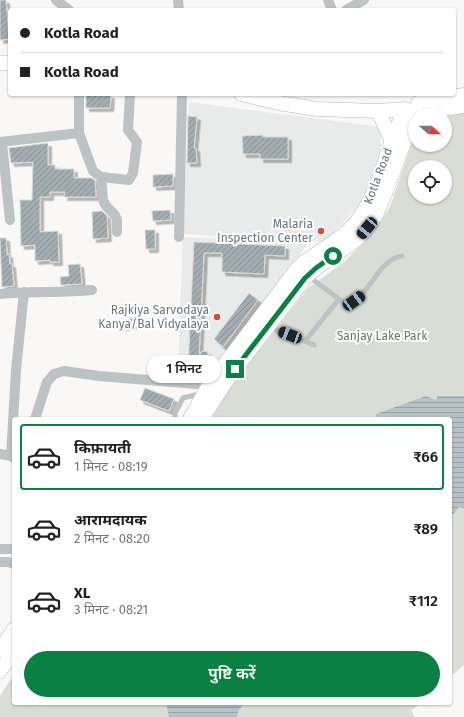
<!DOCTYPE html>
<html lang="hi">
<head>
<meta charset="utf-8">
<style>
  body { margin:0; font-family:"Fira Sans","Noto Sans Devanagari",sans-serif; background:#f2f2f2; color:#222; height:100vh; display:flex; flex-direction:column; font-size:15px; white-space:nowrap }
  * { box-sizing:border-box; margin:0 }
  p { font-size:13px; color:#767676 }
  .icon { flex:none; width:22px; height:22px; fill:none; stroke:currentColor; stroke-width:2; stroke-linecap:round; stroke-linejoin:round }
  .map { position:relative; flex:1; overflow:hidden }
  .panel { position:absolute; left:12px; top:417px; width:440px; height:288px; display:flex; flex-direction:column; background:#fff; border-radius:4px; box-shadow:0 1px 3px #0004 }
  .panel>* { flex:none }
  .guide { position:absolute; left:8px; top:8px; width:448px; height:88px; border-radius:4px; box-shadow:0 1px 3px #0004; display:grid; align-content:center; height:88px; padding:0 12px; background:#fff }
  .needle { width:26px; rotate:111deg }
  .buttons { position:absolute; left:408px; top:108px; display:grid; gap:8px }
  .buttons a { display:grid; place-items:center; width:44px; height:44px; border-radius:50%; background:#fff; box-shadow:0 1px 3px #0004; font-size:20px }
  .end { position:absolute; width:18px; height:18px; margin:-9px; border:5px solid #0b8043; background:#fff; box-shadow:0 0 0 2px #fff }
  .from { border-radius:50% }
  .bubble { position:absolute; height:28px; border-radius:14px; background:#fff; box-shadow:0 1px 3px #0004; font-size:13px; font-weight:600; line-height:28px; text-align:center }
  .car { position:absolute; width:12px; height:24px; margin:-12px -6px; border-radius:5px; box-shadow:0 0 3px 1px #0007; background:linear-gradient(#222 24%,#8ab4d8 0 40%,#222 0 76%,#8ab4d8 0 86%,#222 0) }
  .guide b { display:flex; align-items:center; gap:14px; height:38px; font-size:15px }
  .guide b+b { border-top:1px solid #e0e0e0 }
  .guide i { width:10px; height:10px; background:#222 }
  ul { padding:7px 0 0; list-style:none }
  li { display:flex; align-items:center; gap:12px; height:66px; margin:0 8px 6px; padding:0 4px; border:2px solid transparent; border-radius:4px }
  li div { flex:1 }
  li b { display:block; font-size:15px }
  li em { font-style:normal; font-weight:600 }
  li.on { border-color:#0b8043 }
  li>.icon { width:36px; height:36px; stroke-width:1.5 }
  .action { display:flex; gap:8px; margin-top:auto; padding:8px 12px }
  .action a { flex:1; height:46px; border-radius:24px; background:#0b8043; color:#fff; font-size:16px; font-weight:600; line-height:46px; text-align:center }
  .map>svg:first-child { display:block }
  .built { fill:#e9eaea }
  .park { fill:#d9ddd6; fill-rule:evenodd }
  .water { fill:url(#water-rules) }
  .building { fill:url(#building-hatch); stroke:#dadad9; filter:url(#shadow) }
  .lines { fill:none; stroke-linecap:round; stroke-linejoin:round }
  .secondary-casing { stroke:#b2b9bc; stroke-width:15 }
  .lane { stroke:#bdc3c5; stroke-width:5 }
  .street { stroke:#bdc3c5; stroke-width:10 }
  .secondary { stroke:#fff; stroke-width:14 }
  .route { stroke:#0b8043; stroke-width:5 }
  .poi-dot { fill:#d44e3b; stroke:#fff; stroke-width:1.5 }
  .labels { text-anchor:middle; dominant-baseline:central; stroke-width:4; stroke-linejoin:round; paint-order:stroke }
  .street-label { font-size:12px; fill:#66777f; stroke:#fff }
  .poi-label { font-size:12px; fill:#66777f; stroke:#fff; text-anchor:end }
  .park-label { font-size:12px; fill:#6a7765; stroke:#fff }
</style>
</head>
<body>
<div class="map">
<svg width="464" height="717" viewBox="0 0 464 717">
  <defs>
    <pattern id="water-rules" width="6" height="5" patternUnits="userSpaceOnUse"><rect width="6" height="5" fill="#b6c2c5"/><path d="M0 2.5h6" fill="none" stroke="#98a2a5"/></pattern>
    <pattern id="building-hatch" width="6" height="6" patternUnits="userSpaceOnUse"><rect width="6" height="6" fill="#a3adb2"/><path d="M-1 1l2-2M0 6l6-6M5 7l2-2" fill="none" stroke="#899296"/></pattern>
    <filter id="shadow"><feDropShadow dx="3.5" dy="3.5" stdDeviation="0" flood-color="#0004"/></filter>
  </defs>
  <rect width="100%" height="100%" fill="#f9f8f6"/>
  <!-- built -->
  <path class="built" d="M189,102L381,127V150L364,198L347,219L324,242L183,234Z
    M183,237L309,243L210,374L178,371Z"/>
  <!-- park -->
  <path class="park" d="M464,111V665L450,677V419H210L235,381L307,289L344,262L372,234L390,207L415,135V145H445V115ZM415,167H445V197H415Z
    M14,674V703H421L411,711L415,717H0V696Z"/>
  <!-- water -->
  <path class="water" d="M426,396L436,400L438,396H464V508L459,507L450,518V419H376V414Z
    M166,703H244L238,712L237,717H169Z"/>
  <!-- building -->
  <path class="building" d="M0,0H6L9,39L0,40Z
    M86,95H111L110,108H86Z
    M188,116L197,117L194,148H196L197,163H187Z
    M263,135V137H288V159H260V154H243L242,136Z
    M48,143V165H55V169H74V178H91L95,180L96,197H64L65,192H50V197H40V232L58,231L59,262H50V260L35,261V245L21,246L20,200H32L33,162L11,163L9,148Z
    M173,174V186L153,187V175Z
    M170,210L171,220L153,221L152,211Z
    M102,211L107,216L108,238L93,239L92,212Z
    M145,230H155V249H146Z
    M0,238H6L7,255L9,254L10,264H12L14,286L2,287Z
    M194,242L285,246V256L265,255L264,274L222,272V253H204L199,356L202,351L208,352L207,370L188,369Z
    M80,264L82,284L61,285L60,277L69,276L68,265Z
    M249,293L258,300L223,347L214,339Z
    M142,317L143,324L123,327L122,320Z
    M145,388L174,399L169,411L140,400Z"/>
  <g class="lines">
    <!-- secondary casing -->
    <g class="secondary-casing">
      <path id="secondary" d="M0,63H10
        M241,94L279,103L317,109L378,111L405,109L415,113L464,106
        M418,103L464,95
        M378,111L392,141
        M190,419L209,385L296,270C312,253 336,244 352,227C373,204 380,175 390,146C394,134 400,122 405,109
        M202,419L227,380L305,278C321,261 344,252 361,235C378,218 384,195 393,173C400,153 408,133 415,113
        M0,650L14,629
        M0,671L14,650"/>
    </g>
    <!-- lane -->
    <path class="lane" d="M308,276L347,305C351,302 356,299 360,296C374,283 382,259 402,256
      M269,327L314,345
      M305,341L339,299
      M175,419V413L183,398L195,395L202,396"/>
    <!-- street -->
    <path class="street" d="M56,0L69,10
      M178,0L179,10
      M328,0L332,10
      M346,10L364,0
      M79,94V133L93,171L101,177L129,180L133,173L137,142L128,130L130,94
      M0,142L79,133
      M2,142L10,220
      M101,177L103,200L106,206L115,215L117,220V232
      M179,237L182,94
      M0,294C31,291 62,293 92,290
      M35,419L47,382L54,374L64,371L99,376L209,385
      M0,454L11,456L14,458
      M11,456L16,370L24,292
      M0,549H14
      M0,562H8L14,564"/>
    <!-- secondary -->
    <use href="#secondary" class="secondary"/>
  </g>
  <g class="lines">
    <!-- route -->
    <path class="route" d="M235,369L305,278L316,268L333,256"/>
  </g>
  <!-- markers -->
  <g class="poi-dot">
    <circle cx="321" cy="231" r="4"/>
    <circle cx="217" cy="317" r="4"/>
  </g>
  <g class="labels">
    <!-- street labels -->
    <g class="street-label">
      <text transform="translate(378 176) rotate(-69)">Kotla Road</text>
    </g>
    <!-- poi labels -->
    <g class="poi-label">
      <text x="313" y="224">Malaria<tspan x="313" dy="14">Inspection Center</tspan></text>
      <text x="209" y="310">Rajkiya Sarvodaya<tspan x="209" dy="14">Kanya/Bal Vidyalaya</tspan></text>
    </g>
    <!-- park labels -->
    <g class="park-label">
      <text x="382" y="336">Sanjay Lake Park</text>
    </g>
  </g>
</svg>
<div class="buttons">
<a><svg class="needle" viewBox="-14 -14 28 28"><path d="M0-13l5 13h-10z" fill="#e53935"/><path d="M0 13l5-13h-10z" fill="#767676"/></svg></a>
<a><svg class="icon" aria-label="locate" viewBox="0 0 24 24"><circle cx="12" cy="12" r="6"/><path d="M12 2v4M12 18v4M2 12h4M18 12h4"/></svg></a>
</div>
<i class="end from" style="left:333px;top:256px"></i>
<i class="end" style="left:235px;top:369px"></i>
<div class="bubble" style="left:147px;top:355px;width:74px">1 मिनट</div>
<i class="car" style="left:367px;top:228px;rotate:220deg"></i>
<i class="car" style="left:354px;top:301px;rotate:54deg"></i>
<i class="car" style="left:290px;top:335px;rotate:291deg"></i>
<div class="guide">
<b><i class="from"></i>Kotla Road</b>
<b><i></i>Kotla Road</b>
</div>
<section class="panel">
<ul>
<li class="on"><svg class="icon" aria-label="car" viewBox="0 0 24 24"><path d="M5 17H2v-5l4-1 3-4h7l3 4 3 1v5h-3M9 17h6M6 11h13"/><circle cx="7" cy="17" r="2"/><circle cx="17" cy="17" r="2"/></svg><div><b>किफ़ायती</b><p>1 मिनट · 08:19</p></div><em>₹66</em></li>
<li><svg class="icon" aria-label="car" viewBox="0 0 24 24"><path d="M5 17H2v-5l4-1 3-4h7l3 4 3 1v5h-3M9 17h6M6 11h13"/><circle cx="7" cy="17" r="2"/><circle cx="17" cy="17" r="2"/></svg><div><b>आरामदायक</b><p>2 मिनट · 08:20</p></div><em>₹89</em></li>
<li><svg class="icon" aria-label="car" viewBox="0 0 24 24"><path d="M5 17H2v-5l4-1 3-4h7l3 4 3 1v5h-3M9 17h6M6 11h13"/><circle cx="7" cy="17" r="2"/><circle cx="17" cy="17" r="2"/></svg><div><b>XL</b><p>3 मिनट · 08:21</p></div><em>₹112</em></li>
</ul>
<div class="action"><a>पुष्टि करें</a></div>
</section>
</div>
</body>
</html>
